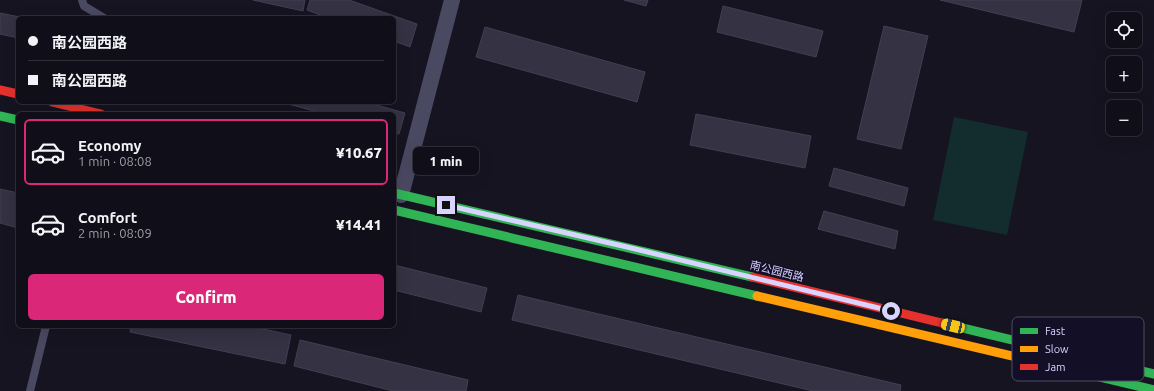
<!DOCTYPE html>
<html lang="en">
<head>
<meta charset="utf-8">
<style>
  body { margin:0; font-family:Ubuntu,"Noto Sans SC",sans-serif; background:#1e1d26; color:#f1f3f6; height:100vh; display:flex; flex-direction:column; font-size:15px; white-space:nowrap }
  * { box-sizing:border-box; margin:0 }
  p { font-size:13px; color:#9c9ca2 }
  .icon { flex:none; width:22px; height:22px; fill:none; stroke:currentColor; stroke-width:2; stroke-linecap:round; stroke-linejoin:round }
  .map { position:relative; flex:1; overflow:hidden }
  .drawer { position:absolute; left:16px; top:112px; width:380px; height:216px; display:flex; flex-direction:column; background:#100f19; border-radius:6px; box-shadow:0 4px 16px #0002,0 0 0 1px #302f38 }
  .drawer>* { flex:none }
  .guide { position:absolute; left:16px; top:16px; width:380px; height:88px; border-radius:6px; box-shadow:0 4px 16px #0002,0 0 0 1px #302f38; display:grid; align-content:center; height:88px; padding:0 12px; background:#100f19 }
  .tools { position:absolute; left:1106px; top:12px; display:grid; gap:8px }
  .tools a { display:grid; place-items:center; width:36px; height:36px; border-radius:6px; background:#100f19; box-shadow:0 4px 16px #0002,0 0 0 1px #302f38; font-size:20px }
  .end { position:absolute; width:18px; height:18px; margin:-9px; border:5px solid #d9d4ff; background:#111; box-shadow:0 0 0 2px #111 }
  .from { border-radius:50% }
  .bubble { position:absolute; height:28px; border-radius:6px; background:#100f19; box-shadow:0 4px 16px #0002,0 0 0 1px #302f38; font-size:13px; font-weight:800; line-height:28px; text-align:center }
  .car { position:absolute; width:12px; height:24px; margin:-12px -6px; border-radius:5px; box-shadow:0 0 3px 1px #0007; background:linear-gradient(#f5c518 24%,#345 0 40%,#f5c518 0 76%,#345 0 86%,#f5c518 0) }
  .guide b { display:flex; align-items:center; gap:14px; height:38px; font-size:15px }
  .guide b+b { border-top:1px solid #302f38 }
  .guide i { width:10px; height:10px; background:#f1f3f6 }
  ul { padding:7px 0 0; list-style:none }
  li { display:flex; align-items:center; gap:12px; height:66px; margin:0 8px 6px; padding:0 4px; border:2px solid transparent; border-radius:6px }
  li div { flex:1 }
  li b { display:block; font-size:15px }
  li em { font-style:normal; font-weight:800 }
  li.on { border-color:#db2777 }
  li>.icon { width:36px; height:36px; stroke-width:1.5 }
  .button { display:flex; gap:8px; margin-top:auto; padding:8px 12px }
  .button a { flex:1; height:46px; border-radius:6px; background:#db2777; color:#fff; font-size:16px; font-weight:800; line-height:46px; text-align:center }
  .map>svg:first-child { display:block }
  .green { fill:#132c2d }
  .building { fill:#343243; stroke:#433f54 }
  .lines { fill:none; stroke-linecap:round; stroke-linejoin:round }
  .lane { stroke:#4a4962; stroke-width:8 }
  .street { stroke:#4a4962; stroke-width:16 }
  .fast { stroke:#30b455; stroke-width:9 }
  .slow { stroke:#ff9f0a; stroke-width:9 }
  .jam { stroke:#e5322d; stroke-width:9 }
  .route { stroke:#d9d4ff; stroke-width:5 }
  .labels { text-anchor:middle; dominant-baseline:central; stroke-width:3; stroke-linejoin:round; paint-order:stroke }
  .street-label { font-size:11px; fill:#d9d4ff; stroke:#130f26 }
  .key { fill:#130f26; stroke:#4e4a67; stroke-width:1 }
  .key-label { font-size:11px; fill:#d9d4ff }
</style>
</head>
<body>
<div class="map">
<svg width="1154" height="391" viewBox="0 0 1154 391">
  <rect width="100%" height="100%" fill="#161421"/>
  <!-- green -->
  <path class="green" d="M954,117L1028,132L1007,235L933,220Z"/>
  <!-- building -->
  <path class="building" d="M253,0H305L303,11Z
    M310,0H349L417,24L410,47L394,41V18H328L307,10Z
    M624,0H648L646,6Z
    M940,0H1082L1074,32Z
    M723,6L823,31L816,57L717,32Z
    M0,13L25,18H18V38L0,34Z
    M884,26L928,36L901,149L857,139Z
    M485,27L645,72L637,102L476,57Z
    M281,102H366L405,113L399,134L394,133V114H325Z
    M696,114L811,136L805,168L690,145Z
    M834,168L908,188L904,206L829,186Z
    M0,189L18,193V228L0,223Z
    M824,211L898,231L895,249L818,229Z
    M394,265L487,288L481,312L394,290Z
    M518,295L901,385L900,391H813L512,320Z
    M131,326H249L291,335L285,364L130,332Z
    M300,340L468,380L466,391H393L294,366Z"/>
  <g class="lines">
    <!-- lane -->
    <path class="lane" d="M82,0L84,6L104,18
      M30,391L46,326"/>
    <!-- street -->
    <path class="street" d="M401,195L452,0"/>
    <!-- fast -->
    <path class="fast" d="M0,116L18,120
      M394,193L752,277
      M394,210L757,296
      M942,323L1154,374
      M1050,365L1154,390"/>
    <!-- slow -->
    <path class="slow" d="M757,296L1050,365"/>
    <!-- jam -->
    <path class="jam" d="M0,90L18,94
      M52,102L101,114
      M752,277L942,323"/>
  </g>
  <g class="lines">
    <!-- route -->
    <path class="route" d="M446,205L627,247L891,311"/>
  </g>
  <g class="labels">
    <!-- street labels -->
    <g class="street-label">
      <text transform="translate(777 271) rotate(14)">南公园西路</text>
    </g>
  </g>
  <!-- legend -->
  <rect x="1012" y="317" width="132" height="64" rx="6" class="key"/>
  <rect x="1020" y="328" width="18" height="6" fill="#30b455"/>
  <rect x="1020" y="346" width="18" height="6" fill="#ff9f0a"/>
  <rect x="1020" y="364" width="18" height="6" fill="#e5322d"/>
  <g class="key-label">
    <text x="1045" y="335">Fast</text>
    <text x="1045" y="353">Slow</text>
    <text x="1045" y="371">Jam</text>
  </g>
</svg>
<div class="tools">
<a><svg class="icon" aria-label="locate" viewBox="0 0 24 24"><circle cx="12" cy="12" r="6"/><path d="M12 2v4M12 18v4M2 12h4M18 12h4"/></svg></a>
<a>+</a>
<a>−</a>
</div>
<i class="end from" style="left:891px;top:311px"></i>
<i class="end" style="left:446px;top:205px"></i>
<div class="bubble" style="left:413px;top:147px;width:66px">1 min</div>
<i class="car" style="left:953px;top:326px;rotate:283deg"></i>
<div class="guide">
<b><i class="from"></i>南公园西路</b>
<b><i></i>南公园西路</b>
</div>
<section class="drawer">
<ul>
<li class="on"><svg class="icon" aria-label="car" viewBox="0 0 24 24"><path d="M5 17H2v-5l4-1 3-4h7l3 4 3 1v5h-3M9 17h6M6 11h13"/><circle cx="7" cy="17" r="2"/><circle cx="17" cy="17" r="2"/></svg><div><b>Economy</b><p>1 min · 08:08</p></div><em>¥10.67</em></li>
<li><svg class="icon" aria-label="car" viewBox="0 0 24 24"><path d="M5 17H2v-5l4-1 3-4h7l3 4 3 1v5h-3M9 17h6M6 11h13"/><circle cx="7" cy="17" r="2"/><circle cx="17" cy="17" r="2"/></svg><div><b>Comfort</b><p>2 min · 08:09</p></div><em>¥14.41</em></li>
</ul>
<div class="button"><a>Confirm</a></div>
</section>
</div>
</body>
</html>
